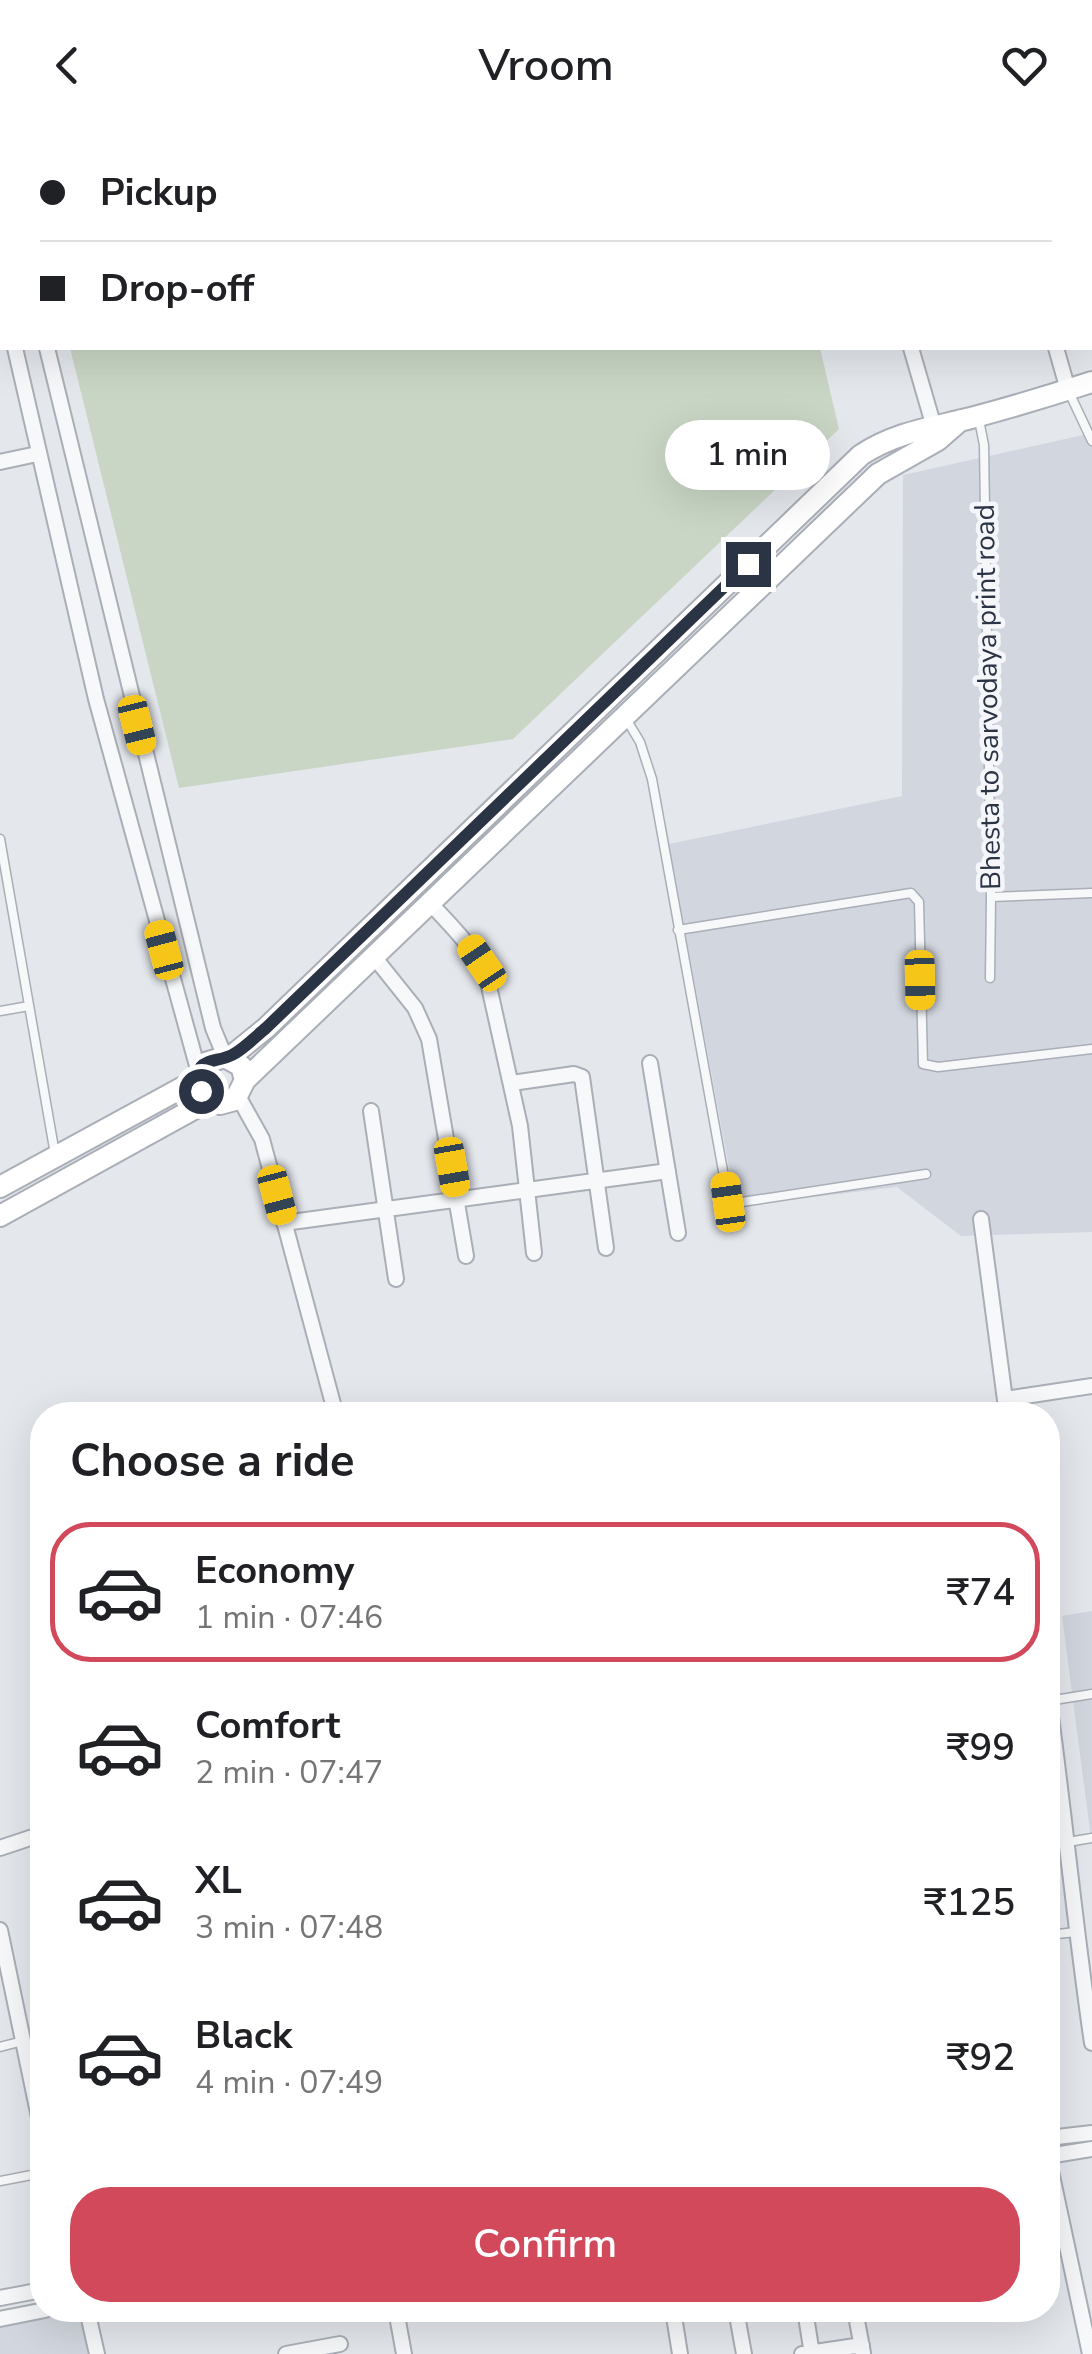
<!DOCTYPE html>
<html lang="en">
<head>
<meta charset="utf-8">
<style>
  body { margin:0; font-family:"Nunito Sans",sans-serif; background:#f6f6f6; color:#202124; height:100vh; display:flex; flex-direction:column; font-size:38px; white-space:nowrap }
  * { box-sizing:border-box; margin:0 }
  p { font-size:32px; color:#757577 }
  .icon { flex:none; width:55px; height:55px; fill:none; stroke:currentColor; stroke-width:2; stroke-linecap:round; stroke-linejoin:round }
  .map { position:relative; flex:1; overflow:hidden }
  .panel { position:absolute; left:30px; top:1272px; width:1030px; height:920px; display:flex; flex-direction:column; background:#fff; border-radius:40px; box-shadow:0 10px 40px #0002 }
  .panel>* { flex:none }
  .hud { position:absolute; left:0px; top:0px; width:1092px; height:220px; box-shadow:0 10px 40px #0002; display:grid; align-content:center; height:220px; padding:0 40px; background:#fff }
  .end { position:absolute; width:45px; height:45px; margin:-22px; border:12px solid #2b3445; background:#fff; box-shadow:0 0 0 5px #fff }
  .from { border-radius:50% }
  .bubble { position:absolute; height:70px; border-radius:35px; background:#fff; box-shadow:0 10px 40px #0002; font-size:32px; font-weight:600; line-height:70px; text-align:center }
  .car { position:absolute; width:30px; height:60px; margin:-30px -15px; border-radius:12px; box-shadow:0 0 8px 2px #0007; background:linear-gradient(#f5c518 24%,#345 0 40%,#f5c518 0 76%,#345 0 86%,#f5c518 0) }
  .hud b { display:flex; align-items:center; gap:35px; height:95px; font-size:38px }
  .hud b+b { border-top:2px solid #e0e0e0 }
  .hud i { width:25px; height:25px; background:#202124 }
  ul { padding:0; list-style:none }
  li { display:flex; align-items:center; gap:30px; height:140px; margin:0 20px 15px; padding:0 20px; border:5px solid transparent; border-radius:40px }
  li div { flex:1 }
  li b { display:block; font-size:38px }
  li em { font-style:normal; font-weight:600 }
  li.active { border-color:#d1495b }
  li>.icon { width:90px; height:90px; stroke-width:1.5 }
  h2 { padding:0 40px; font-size:45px; line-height:120px }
  .button { display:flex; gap:20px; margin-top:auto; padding:20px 40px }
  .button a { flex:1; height:115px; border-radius:40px; background:#d1495b; color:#fff; font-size:40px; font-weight:600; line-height:115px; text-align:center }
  header { display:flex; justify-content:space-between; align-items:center; height:130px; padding:0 40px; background:#fff; font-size:45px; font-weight:600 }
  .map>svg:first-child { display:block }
  .built { fill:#d2d6de }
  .green { fill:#c9d6c5 }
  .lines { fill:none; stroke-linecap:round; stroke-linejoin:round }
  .service-casing { stroke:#a9aeb7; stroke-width:11 }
  .minor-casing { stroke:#a9aeb7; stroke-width:18 }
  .secondary-casing { stroke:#a9aeb7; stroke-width:24 }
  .service { stroke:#f7f8fa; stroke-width:8 }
  .minor { stroke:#f7f8fa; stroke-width:14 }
  .secondary { stroke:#fff; stroke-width:20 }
  .route { stroke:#2b3445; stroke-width:12 }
  .labels { text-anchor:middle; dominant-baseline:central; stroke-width:9; stroke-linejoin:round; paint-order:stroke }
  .street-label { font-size:28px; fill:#2b3445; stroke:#f4f6f9 }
</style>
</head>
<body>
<header><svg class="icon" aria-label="back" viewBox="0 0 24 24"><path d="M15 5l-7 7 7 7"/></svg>Vroom<svg class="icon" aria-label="heart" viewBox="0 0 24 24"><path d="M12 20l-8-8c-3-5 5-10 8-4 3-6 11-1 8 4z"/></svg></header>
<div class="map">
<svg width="1092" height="2224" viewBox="0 0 1092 2224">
  <rect width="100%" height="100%" fill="#e4e7ec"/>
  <!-- built -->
  <path class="built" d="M1092,303V1102L961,1106L897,1057L736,1076L669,714L902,666L903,345Z
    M1092,1481V1716L1062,1486Z
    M44,2180H80L88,2224H0V2188Z"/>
  <!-- green -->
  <path class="green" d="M17,0H764L765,2H17Z
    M70,218H820L839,299L513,609L179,658Z"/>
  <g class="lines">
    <!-- service casing -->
    <g class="service-casing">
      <path id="service" d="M1068,260L1092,311
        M979,290L984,315L991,767L990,848
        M625,587L640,612L652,649L729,1074L926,1044
        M0,709L55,1024
        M991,767L1092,763
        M678,800L911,763L919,772L923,934L938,937L1092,919
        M0,881L29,876
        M1048,1571L1092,1564
        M1068,1712L1092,1708
        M1048,1805L1076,1802
        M0,1917L23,1911
        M0,2051L42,2043"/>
    </g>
    <!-- minor casing -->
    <g class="minor-casing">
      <path id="minor" d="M851,0V2
        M995,0V2
        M943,2L953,0
        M0,26L2,36
        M0,77L2,76
        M0,104H2
        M0,155L2,166
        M15,218L96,569L199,943
        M47,218L213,898L225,927
        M911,218L936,304
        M1056,218L1068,260
        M0,332L37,324
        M431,774C454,799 477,820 488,852L520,996L534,1123
        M375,828L415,878L429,909L466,1126
        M650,933L678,1103
        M512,953L574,944L582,947L606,1118
        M238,966L262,1009L336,1285
        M371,981L396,1149
        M981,1089L1007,1285
        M284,1093L668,1041
        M1005,1269L1092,1256
        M1048,1564C1064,1680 1075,1797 1092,1913
        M0,1718L42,1704
        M0,1800L42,2002
        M1048,2008L1092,2003
        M1048,2026L1092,2019
        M1048,2027L1090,2224
        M0,2168L42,2160
        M87,2180L97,2224
        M396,2180L404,2224
        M673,2180L680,2224
        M736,2180L744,2224
        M805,2180L812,2224
        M855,2180L863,2223
        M0,2189L45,2180
        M286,2224L340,2214
        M802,2224L862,2215"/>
    </g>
    <!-- secondary casing -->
    <g class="secondary-casing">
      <path id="secondary" d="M229,928L266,898L861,325C896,302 931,298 971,288C1012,277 1052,265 1092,252
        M245,950L241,936L225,927L205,933L198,946L206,968L220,974L235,970L245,950L878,344L938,310L961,290
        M0,1057L198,949
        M0,1086L210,970"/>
    </g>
    <!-- service -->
    <use href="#service" class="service"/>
    <!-- minor -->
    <use href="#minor" class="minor"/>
    <!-- secondary -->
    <use href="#secondary" class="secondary"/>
  </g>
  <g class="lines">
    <!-- route -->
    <path class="route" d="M201,961C190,926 214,934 232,925C244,919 256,906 266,898L748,434"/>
  </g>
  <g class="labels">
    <!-- street labels -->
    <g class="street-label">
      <text transform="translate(988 567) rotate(-91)">Bhesta to sarvodaya print road</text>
    </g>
  </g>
</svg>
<i class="end from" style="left:201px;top:961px"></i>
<i class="end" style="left:748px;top:434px"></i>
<div class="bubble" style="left:665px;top:290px;width:165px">1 min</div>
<i class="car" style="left:137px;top:595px;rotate:166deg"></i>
<i class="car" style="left:164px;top:820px;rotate:345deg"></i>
<i class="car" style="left:482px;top:833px;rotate:326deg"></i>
<i class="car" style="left:920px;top:850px;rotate:179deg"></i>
<i class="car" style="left:452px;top:1037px;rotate:170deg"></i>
<i class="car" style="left:277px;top:1065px;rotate:165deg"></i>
<i class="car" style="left:728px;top:1072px;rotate:352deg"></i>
<div class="hud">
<b><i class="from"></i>Pickup</b>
<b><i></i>Drop-off</b>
</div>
<section class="panel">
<h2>Choose a ride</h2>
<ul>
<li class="active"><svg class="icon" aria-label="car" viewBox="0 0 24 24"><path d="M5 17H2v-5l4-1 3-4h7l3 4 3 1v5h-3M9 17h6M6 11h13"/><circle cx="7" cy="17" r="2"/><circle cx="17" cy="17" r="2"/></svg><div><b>Economy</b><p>1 min · 07:46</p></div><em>₹74</em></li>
<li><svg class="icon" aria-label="car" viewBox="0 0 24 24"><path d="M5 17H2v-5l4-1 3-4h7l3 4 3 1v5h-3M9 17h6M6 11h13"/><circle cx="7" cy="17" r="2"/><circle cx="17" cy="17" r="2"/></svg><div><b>Comfort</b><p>2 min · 07:47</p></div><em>₹99</em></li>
<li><svg class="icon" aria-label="car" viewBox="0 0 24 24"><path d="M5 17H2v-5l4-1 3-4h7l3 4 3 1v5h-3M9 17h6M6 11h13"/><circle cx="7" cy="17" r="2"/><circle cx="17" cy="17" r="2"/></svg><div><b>XL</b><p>3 min · 07:48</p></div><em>₹125</em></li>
<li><svg class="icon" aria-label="car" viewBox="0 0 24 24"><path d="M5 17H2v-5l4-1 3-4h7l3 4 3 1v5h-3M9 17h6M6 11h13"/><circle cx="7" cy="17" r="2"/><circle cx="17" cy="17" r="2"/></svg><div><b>Black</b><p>4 min · 07:49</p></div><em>₹92</em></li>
</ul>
<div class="button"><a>Confirm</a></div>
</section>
</div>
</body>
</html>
